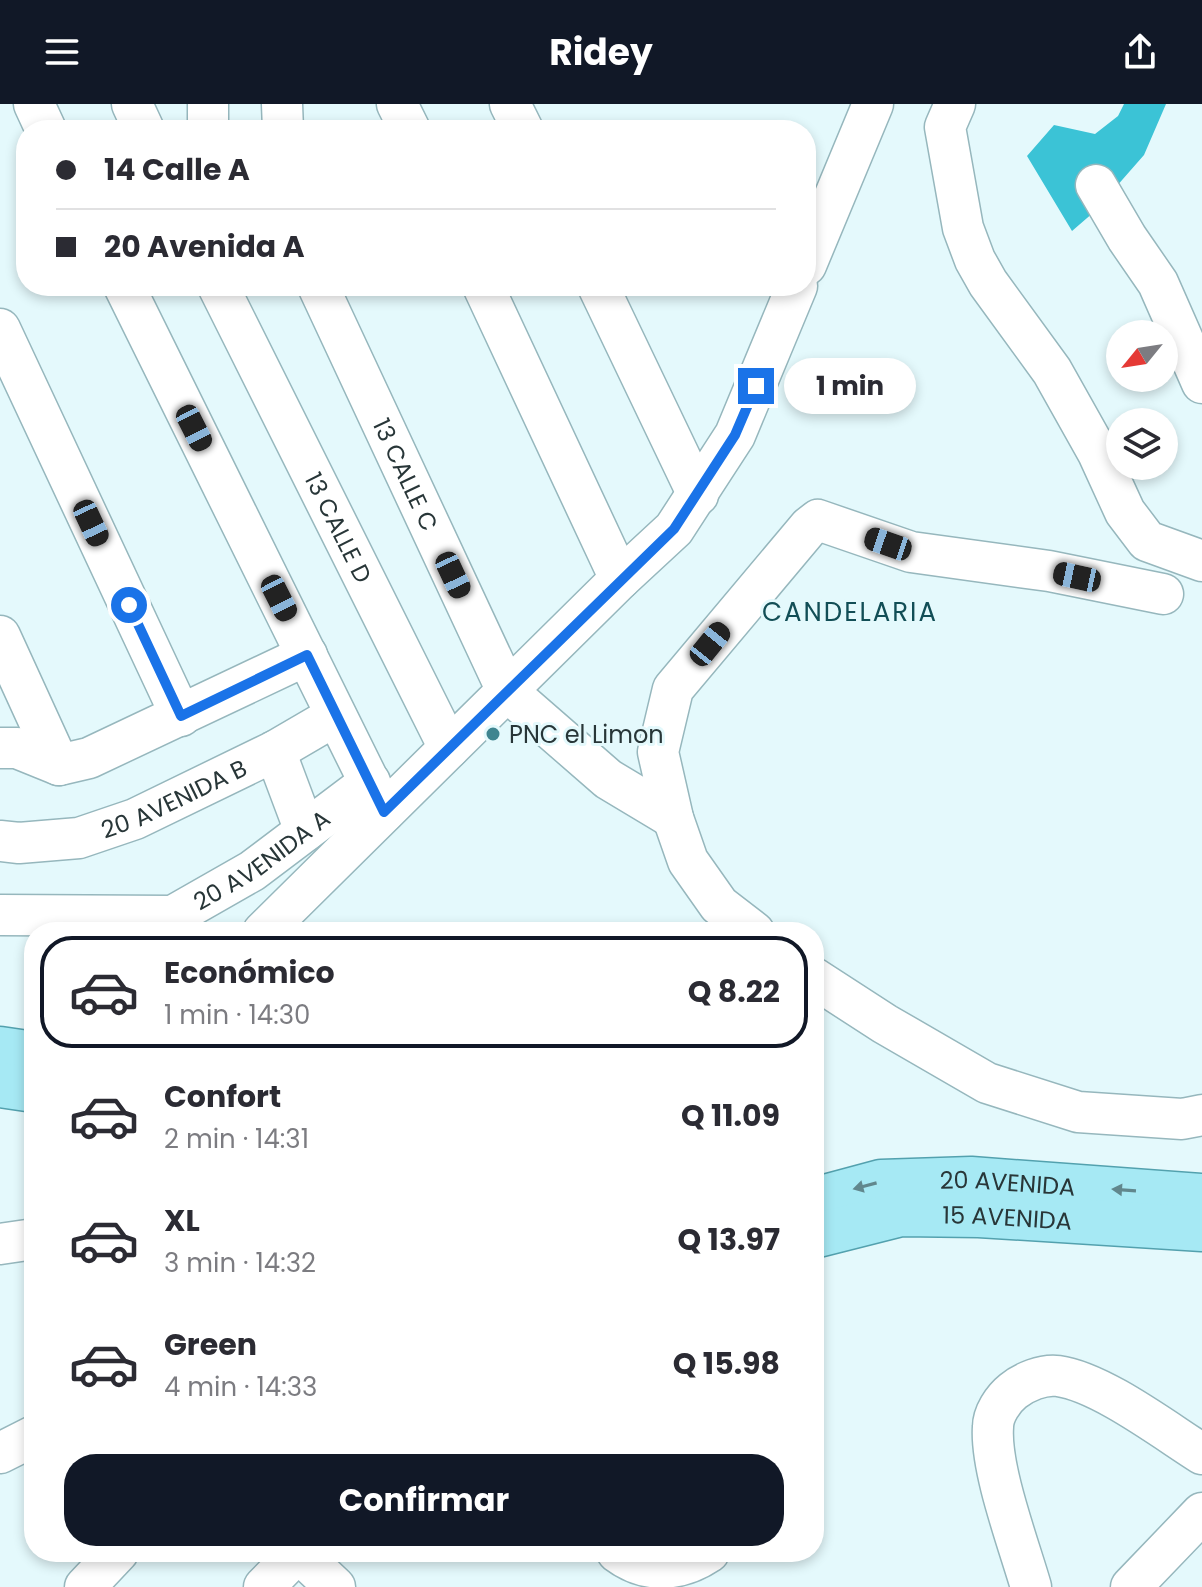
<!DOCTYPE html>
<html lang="es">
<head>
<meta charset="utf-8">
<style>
  body { margin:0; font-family:Poppins,sans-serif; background:#f7f7f7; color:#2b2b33; height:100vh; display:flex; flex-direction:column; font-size:30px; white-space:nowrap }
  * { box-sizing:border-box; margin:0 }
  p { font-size:26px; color:#7c7c81 }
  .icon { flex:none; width:44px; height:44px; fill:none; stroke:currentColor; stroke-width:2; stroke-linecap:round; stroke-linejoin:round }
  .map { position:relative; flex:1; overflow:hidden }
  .drawer { position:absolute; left:24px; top:818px; width:800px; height:640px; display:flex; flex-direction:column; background:#fff; border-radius:32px; box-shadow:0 4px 12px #0003 }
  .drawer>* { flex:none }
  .banner { position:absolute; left:16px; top:16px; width:800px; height:176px; border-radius:32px; box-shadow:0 4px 12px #0003; display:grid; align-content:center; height:176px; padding:0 40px; background:#fff }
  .needle { width:52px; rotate:240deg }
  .buttons { position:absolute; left:1106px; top:216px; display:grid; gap:16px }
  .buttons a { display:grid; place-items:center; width:72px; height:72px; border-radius:50%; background:#fff; box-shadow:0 4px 12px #0003; font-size:40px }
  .end { position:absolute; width:36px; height:36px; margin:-18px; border:10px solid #1a73e8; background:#fff; box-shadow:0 0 0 4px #fff }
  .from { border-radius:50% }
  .bubble { position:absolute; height:56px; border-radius:28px; background:#fff; box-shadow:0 4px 12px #0003; font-size:26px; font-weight:700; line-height:56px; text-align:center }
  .car { position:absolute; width:24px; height:48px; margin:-24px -12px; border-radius:10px; box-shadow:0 0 6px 2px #0007; background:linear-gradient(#222 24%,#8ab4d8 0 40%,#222 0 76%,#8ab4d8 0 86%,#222 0) }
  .banner b { display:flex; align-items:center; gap:28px; height:76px; font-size:30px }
  .banner b+b { border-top:2px solid #e1e1e2 }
  .banner i { width:20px; height:20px; background:#2b2b33 }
  ul { padding:14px 0 0; list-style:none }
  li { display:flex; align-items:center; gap:24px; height:112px; margin:0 16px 12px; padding:0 24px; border:4px solid transparent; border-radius:32px }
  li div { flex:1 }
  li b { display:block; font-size:30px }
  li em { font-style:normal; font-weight:700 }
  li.current { border-color:#111827 }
  li>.icon { width:72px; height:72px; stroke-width:1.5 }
  .action { display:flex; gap:16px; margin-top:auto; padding:16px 40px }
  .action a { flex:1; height:92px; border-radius:32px; background:#111827; color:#fff; font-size:32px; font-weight:700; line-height:92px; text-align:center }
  header { display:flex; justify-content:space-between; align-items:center; height:104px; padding:0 40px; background:#111827; color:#fff; font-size:36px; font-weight:700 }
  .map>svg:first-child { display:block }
  .forest { fill:#3bc3d6 }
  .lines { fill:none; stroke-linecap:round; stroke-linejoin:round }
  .minor-casing { stroke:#96b7bd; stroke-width:43 }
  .major-casing { stroke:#53a1ae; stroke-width:47 }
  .minor { stroke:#fff; stroke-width:40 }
  .major { stroke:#a6e9f4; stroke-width:44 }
  .oneway { fill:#61878d }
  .route { stroke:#1a73e8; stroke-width:10 }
  .poi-dot { fill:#3f8590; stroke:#e4f9fc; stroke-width:3 }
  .labels { text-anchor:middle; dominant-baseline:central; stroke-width:6; stroke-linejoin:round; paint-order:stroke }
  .street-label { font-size:24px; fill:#283638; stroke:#e4f9fc }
  .poi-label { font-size:24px; fill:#283638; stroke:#e4f9fc; text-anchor:start }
  .neighbourhood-label { font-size:26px; letter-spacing:2px; fill:#124e56; stroke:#e4f9fc }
</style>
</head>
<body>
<header><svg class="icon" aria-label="menu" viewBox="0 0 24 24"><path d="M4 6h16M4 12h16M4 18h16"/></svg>Ridey<svg class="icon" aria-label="share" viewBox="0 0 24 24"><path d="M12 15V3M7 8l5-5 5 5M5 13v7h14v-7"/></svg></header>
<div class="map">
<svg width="1202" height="1483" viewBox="0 0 1202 1483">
  <rect width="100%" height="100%" fill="#e4f9fc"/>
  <!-- forest -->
  <path class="forest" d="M1124,0H1166L1144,51L1094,108L1072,127L1027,52L1054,21L1095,30L1118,12Z"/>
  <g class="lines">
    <!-- minor casing -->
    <g class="minor-casing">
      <g id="minor">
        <path d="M34,0L46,26"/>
        <path d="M132,0L144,26"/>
        <path d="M282,0L283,26"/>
        <path d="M397,0L410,26"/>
        <path d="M510,0L523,26"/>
        <path d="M955,0L945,23L963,124L975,156L988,179L1052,267L1098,349L1125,408L1147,437L1202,457"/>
        <path d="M208,26V0"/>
        <path d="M1096,81L1127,134L1158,179L1202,279"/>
        <path d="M806,161L873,0"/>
        <path d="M124,182L384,708"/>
        <path id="s1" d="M218,182L449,644"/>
        <path id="s2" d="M318,182L507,587L608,675L673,714"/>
        <path d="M483,182L620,475"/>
        <path d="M598,182L698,391"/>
        <path d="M0,225L181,612"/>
        <path d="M0,532L59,661"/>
        <path d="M0,644H17L59,661L89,654L307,551"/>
        <path d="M275,647L305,727"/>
        <path id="s3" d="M0,737L19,739L79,734L135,715L275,647L335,612"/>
        <path id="s4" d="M0,811L173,812L252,767L370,678"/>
        <path d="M263,828L620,475L674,425L735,331L797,182"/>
        <path d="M754,828L719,801L688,757L673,714L658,648L673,585L809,423L818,416L911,448L1049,467L1163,490"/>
        <path d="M814,874L885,920L987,979L1078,1008L1182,1015L1202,1011"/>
        <path d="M0,1140L34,1135"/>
        <path d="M0,1349L34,1332"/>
        <path d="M298,1448L335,1483"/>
        <path d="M617,1448C646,1470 679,1468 709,1448"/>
        <path d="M85,1483L118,1448"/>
        <path d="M264,1483L298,1448"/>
        <path d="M1031,1483C1019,1441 990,1365 993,1323C993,1310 1003,1295 1013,1287C1024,1278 1043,1270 1058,1272C1101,1278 1164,1326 1202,1350"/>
        <path d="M1131,1483L1202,1409"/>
      </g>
    </g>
    <!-- major casing -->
    <g class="major-casing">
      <g id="major">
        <path d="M0,945L34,950"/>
        <path d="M0,981L34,986"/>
        <path id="s5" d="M814,1096L881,1078L971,1075L1202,1092"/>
        <path id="s6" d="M814,1132L901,1110L979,1111L1202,1125"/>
      </g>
    </g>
    <!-- minor -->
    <use href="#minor" class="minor"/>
    <!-- major -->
    <use href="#major" class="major"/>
  </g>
  <!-- one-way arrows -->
  <defs><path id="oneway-solid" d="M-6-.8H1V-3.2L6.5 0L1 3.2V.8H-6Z" transform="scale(2)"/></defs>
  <g class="oneway">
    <use href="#oneway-solid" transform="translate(865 1082) rotate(165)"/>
    <use href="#oneway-solid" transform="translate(1124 1086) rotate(-176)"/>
  </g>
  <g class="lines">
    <!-- route -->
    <path class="route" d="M129,501L181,612L307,551L384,708L674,425L735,331L756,282"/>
  </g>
  <!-- markers -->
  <circle class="poi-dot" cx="493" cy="630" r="8"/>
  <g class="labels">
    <!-- street labels -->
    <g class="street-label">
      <text stroke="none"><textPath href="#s2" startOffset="208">13 CALLE C</textPath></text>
      <text stroke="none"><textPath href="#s1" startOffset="270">13 CALLE D</textPath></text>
      <text stroke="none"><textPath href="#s3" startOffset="182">20 AVENIDA B</textPath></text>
      <text stroke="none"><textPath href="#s4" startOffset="278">20 AVENIDA A</textPath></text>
      <text stroke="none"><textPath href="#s5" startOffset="196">20 AVENIDA</textPath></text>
      <text stroke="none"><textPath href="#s6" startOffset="196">15 AVENIDA</textPath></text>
    </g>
    <!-- poi labels -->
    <g class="poi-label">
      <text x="509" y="630">PNC el Limon</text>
    </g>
    <!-- neighbourhood labels -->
    <g class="neighbourhood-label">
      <text x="850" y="508">CANDELARIA</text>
    </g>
  </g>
</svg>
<div class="buttons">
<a><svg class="needle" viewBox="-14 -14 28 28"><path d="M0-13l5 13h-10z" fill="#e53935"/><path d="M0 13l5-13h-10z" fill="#7c7c81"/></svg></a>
<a><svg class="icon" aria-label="layers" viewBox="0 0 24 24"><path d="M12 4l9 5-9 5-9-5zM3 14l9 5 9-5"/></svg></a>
</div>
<i class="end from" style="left:129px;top:501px"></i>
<i class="end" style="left:756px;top:282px"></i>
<div class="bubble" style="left:784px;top:254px;width:132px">1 min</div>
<i class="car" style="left:194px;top:324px;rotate:153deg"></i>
<i class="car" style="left:91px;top:419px;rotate:155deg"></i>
<i class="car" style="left:888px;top:440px;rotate:289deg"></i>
<i class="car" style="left:453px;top:471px;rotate:155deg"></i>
<i class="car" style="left:1077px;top:473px;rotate:282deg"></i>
<i class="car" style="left:279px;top:494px;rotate:153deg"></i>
<i class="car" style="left:710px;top:540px;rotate:39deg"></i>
<div class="banner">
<b><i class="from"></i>14 Calle A</b>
<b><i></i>20 Avenida A</b>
</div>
<section class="drawer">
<ul>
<li class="current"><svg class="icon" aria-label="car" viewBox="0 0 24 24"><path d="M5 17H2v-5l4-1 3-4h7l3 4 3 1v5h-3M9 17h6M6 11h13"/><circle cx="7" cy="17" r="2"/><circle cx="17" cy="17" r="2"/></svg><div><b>Económico</b><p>1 min · 14:30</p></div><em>Q 8.22</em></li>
<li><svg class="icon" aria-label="car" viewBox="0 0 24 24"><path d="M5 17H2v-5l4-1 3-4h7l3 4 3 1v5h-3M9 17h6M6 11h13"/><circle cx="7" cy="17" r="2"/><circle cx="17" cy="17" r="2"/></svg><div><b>Confort</b><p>2 min · 14:31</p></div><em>Q 11.09</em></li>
<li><svg class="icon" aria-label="car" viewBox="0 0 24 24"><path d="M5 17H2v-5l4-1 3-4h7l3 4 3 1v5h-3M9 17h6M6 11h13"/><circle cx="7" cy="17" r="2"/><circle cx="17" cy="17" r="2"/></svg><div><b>XL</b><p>3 min · 14:32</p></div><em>Q 13.97</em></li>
<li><svg class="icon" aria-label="car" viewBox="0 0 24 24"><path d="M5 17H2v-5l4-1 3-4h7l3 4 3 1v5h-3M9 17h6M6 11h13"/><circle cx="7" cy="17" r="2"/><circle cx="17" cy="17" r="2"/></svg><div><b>Green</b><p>4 min · 14:33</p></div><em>Q 15.98</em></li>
</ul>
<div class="action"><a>Confirmar</a></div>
</section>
</div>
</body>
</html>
